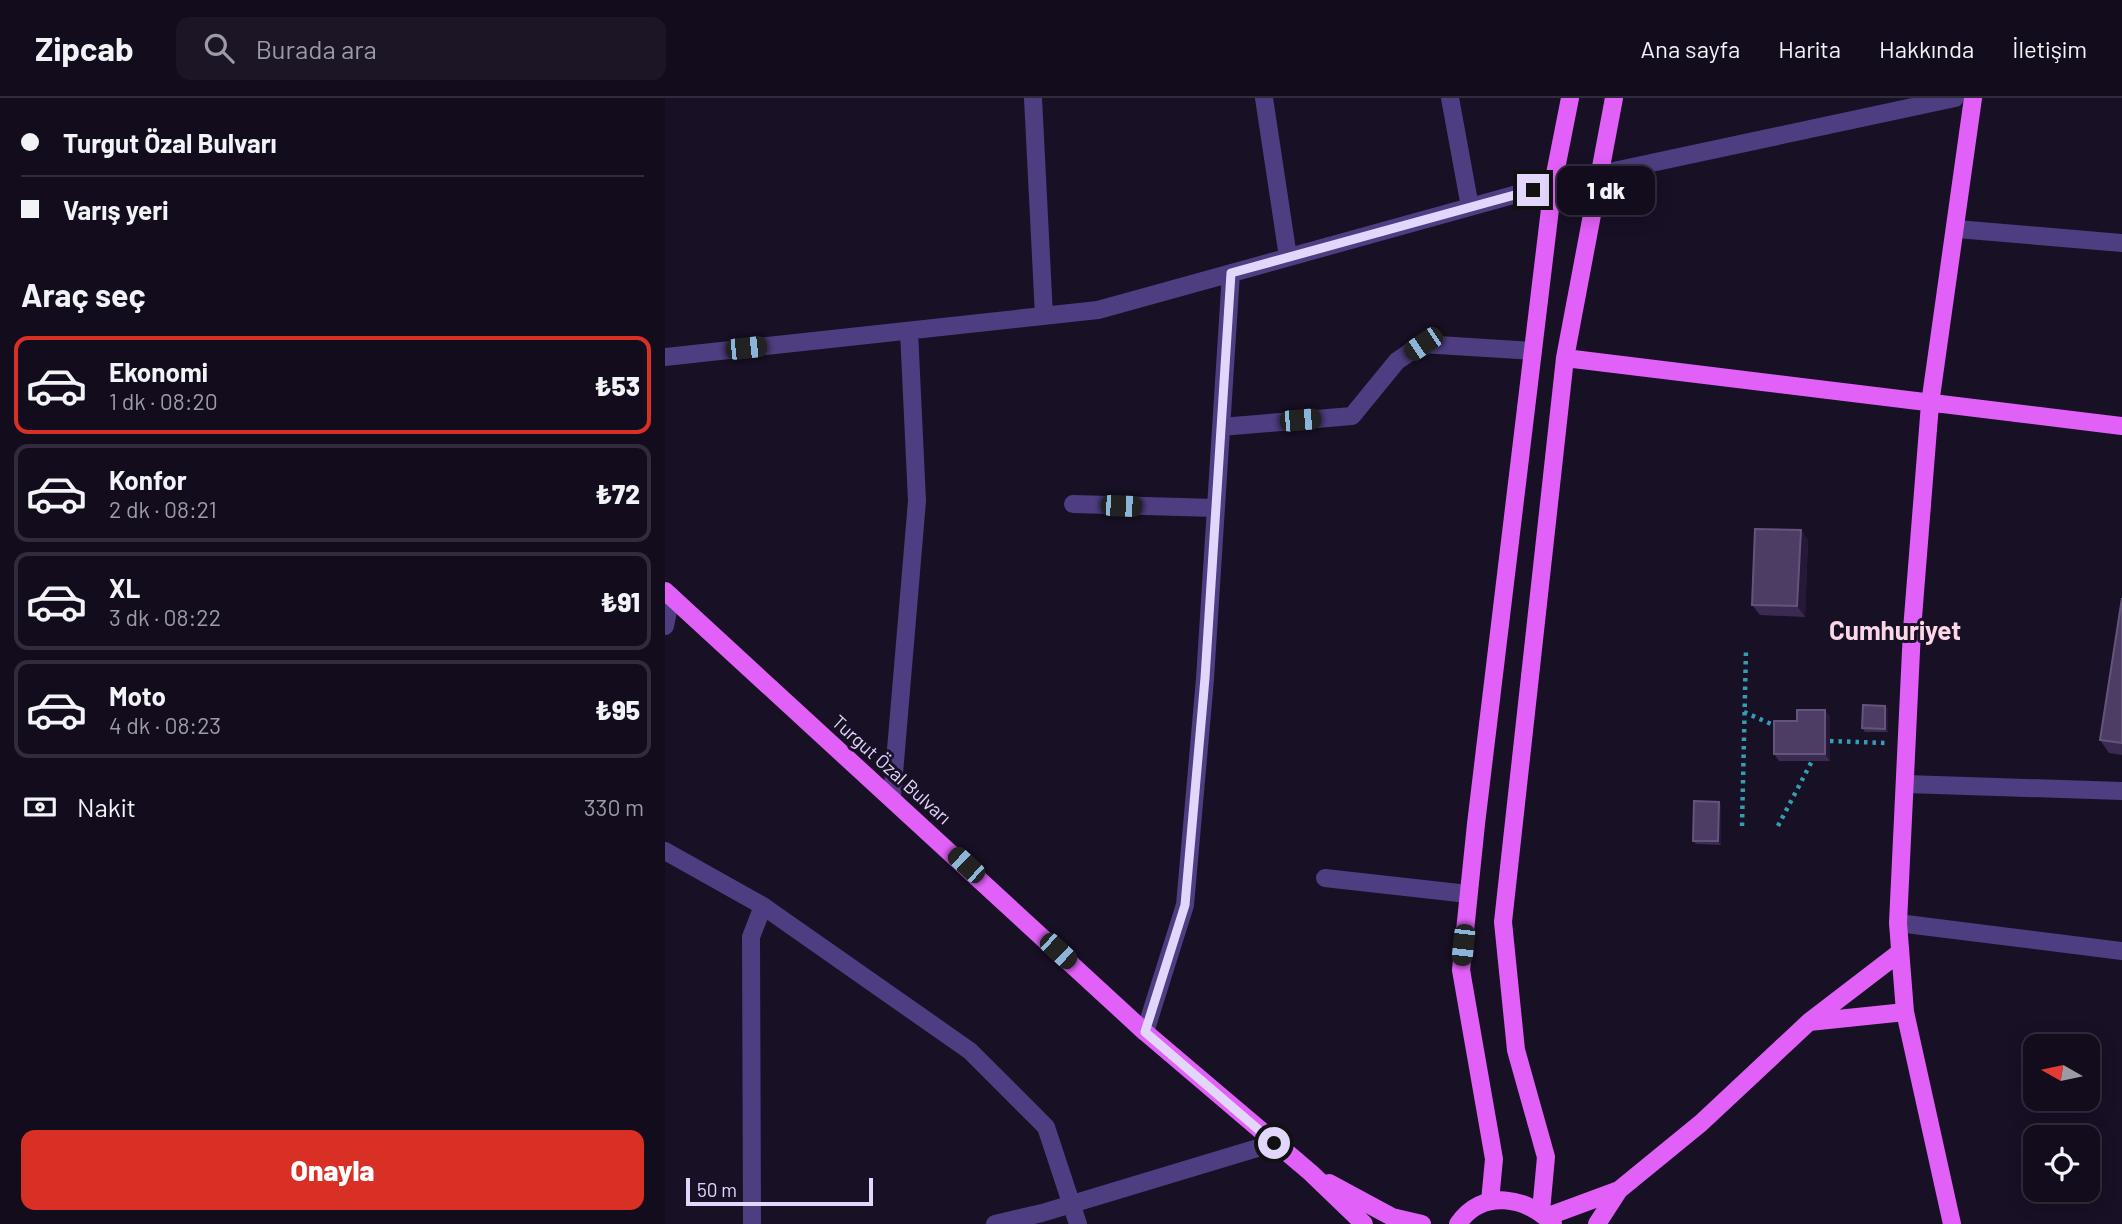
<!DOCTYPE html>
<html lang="tr">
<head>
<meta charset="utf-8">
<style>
  body { margin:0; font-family:Barlow,sans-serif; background:#1b1525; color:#f1f3f6; height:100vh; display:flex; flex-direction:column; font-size:26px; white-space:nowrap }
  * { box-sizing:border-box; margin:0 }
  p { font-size:23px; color:#9c9ba3 }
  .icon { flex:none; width:38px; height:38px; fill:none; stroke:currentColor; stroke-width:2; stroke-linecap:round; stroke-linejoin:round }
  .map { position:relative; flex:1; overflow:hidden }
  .drawer { display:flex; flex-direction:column; background:#120c1c; width:665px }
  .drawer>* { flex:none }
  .hud { display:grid; align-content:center; height:154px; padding:0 21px; background:#120c1c }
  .needle { width:46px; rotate:279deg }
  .fabs { position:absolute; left:1358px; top:936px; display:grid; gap:14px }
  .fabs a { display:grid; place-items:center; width:77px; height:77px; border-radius:14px; background:#120c1c; box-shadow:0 4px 18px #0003,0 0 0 2px #312c3b; font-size:35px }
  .scale { position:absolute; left:21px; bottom:18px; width:187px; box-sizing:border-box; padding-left:7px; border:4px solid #e3d6fd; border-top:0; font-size:19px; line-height:24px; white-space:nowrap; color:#e3d6fd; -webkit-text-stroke:5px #181025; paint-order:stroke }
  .end { position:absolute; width:32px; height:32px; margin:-16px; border:9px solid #e3d6fd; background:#111; box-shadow:0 0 0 4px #111 }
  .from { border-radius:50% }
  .bubble { position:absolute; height:49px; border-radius:14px; background:#120c1c; box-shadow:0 4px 18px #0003,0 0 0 2px #312c3b; font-size:23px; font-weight:800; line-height:49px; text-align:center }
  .car { position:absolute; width:21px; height:42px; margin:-21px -10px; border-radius:9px; box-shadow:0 0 5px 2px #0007; background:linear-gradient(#222 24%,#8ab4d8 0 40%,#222 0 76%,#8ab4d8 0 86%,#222 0) }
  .hud b { display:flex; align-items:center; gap:24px; height:66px; font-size:26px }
  .hud b+b { border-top:2px solid #312c3b }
  .hud i { width:18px; height:18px; background:#f1f3f6 }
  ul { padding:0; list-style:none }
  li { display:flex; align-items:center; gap:21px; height:98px; margin:0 14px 10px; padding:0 7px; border:4px solid #312c3b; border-radius:14px }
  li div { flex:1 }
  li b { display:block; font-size:26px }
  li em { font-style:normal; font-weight:800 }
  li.current { border-color:#d93025 }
  li>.icon { width:63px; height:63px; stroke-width:1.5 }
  h2 { padding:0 21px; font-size:32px; line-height:84px }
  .pay { display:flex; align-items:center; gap:18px; height:77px; padding:0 21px; font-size:26px }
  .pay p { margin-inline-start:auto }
  .button { display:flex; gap:14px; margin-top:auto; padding:14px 21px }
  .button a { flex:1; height:80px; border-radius:14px; background:#d93025; color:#fff; font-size:28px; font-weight:800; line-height:80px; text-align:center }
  header { display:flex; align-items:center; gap:42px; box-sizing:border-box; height:98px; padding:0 35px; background:#120c1c; border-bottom:2px solid #312c3b }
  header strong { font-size:33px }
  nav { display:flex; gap:38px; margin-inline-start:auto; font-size:24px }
  .search { width:490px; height:63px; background:#1b1525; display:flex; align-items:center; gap:18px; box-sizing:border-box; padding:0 24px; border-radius:14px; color:#9c9ba3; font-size:26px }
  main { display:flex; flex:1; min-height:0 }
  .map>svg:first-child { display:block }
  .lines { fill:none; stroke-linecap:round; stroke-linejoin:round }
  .path { stroke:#349eb2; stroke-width:4.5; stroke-dasharray:3.5 5; stroke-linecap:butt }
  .minor { stroke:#4f3d82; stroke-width:18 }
  .major { stroke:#e161f8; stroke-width:18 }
  .wall { fill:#3b2a52 }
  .shaded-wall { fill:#251838 }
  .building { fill:#4d3c64; stroke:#64547c; stroke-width:2 }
  .route { stroke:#e3d6fd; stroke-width:9 }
  .labels { text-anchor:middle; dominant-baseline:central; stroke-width:6; stroke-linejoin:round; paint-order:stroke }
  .street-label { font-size:19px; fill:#e3d6fd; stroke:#181025 }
  .district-label { font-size:26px; font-weight:bold; fill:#fdd7e7; stroke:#181025 }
</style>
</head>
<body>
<header>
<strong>Zipcab</strong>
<div class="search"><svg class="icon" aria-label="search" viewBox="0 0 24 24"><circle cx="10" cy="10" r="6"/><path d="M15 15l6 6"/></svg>Burada ara</div>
<nav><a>Ana sayfa</a><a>Harita</a><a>Hakkında</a><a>İletişim</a></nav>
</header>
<main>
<section class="drawer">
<div class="hud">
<b><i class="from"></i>Turgut Özal Bulvarı</b>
<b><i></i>Varış yeri</b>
</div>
<h2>Araç seç</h2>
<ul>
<li class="current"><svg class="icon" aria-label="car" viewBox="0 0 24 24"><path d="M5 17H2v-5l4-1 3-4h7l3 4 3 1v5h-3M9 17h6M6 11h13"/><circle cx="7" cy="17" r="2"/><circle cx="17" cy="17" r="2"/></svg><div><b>Ekonomi</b><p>1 dk · 08:20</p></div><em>₺53</em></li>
<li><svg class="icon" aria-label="car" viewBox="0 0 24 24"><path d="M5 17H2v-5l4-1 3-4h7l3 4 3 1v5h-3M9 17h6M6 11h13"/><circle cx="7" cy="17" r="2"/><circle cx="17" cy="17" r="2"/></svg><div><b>Konfor</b><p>2 dk · 08:21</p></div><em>₺72</em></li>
<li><svg class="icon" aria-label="car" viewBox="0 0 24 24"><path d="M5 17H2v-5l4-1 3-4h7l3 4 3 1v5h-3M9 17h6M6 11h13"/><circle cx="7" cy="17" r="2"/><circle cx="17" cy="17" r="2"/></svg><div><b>XL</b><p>3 dk · 08:22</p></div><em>₺91</em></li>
<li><svg class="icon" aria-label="car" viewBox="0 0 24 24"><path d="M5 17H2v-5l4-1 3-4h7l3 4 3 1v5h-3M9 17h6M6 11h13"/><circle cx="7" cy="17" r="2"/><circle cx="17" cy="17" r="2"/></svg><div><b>Moto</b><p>4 dk · 08:23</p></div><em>₺95</em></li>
</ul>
<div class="pay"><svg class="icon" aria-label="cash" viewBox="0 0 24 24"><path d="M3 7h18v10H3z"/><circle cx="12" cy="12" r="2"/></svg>Nakit<p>330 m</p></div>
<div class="button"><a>Onayla</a></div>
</section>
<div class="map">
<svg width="1457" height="1126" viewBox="0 0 1457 1126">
  <rect width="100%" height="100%" fill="#181025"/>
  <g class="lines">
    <!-- path -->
    <path class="path" d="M1079,614L1113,629
      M1165,643L1221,645
      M1077,728L1081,552
      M1113,728L1147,663"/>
    <!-- minor -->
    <path class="minor" d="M368,0L379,218
      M599,0L623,159
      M785,0L805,109
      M1292,131L1457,145
      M0,259L433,212L888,86L1290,0
      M556,329L687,318L732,263L757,246L868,253
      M408,406L551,410
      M0,528L6,498
      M1241,686L1457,693
      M227,699L252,403L244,233
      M0,753L98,808L305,953L381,1029L413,1126
      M660,780L803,796
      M1233,825L1457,853
      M480,934L520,807L540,581L566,175
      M87,1126L86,839L98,808
      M330,1126L377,1115L609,1045"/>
    <!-- major -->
    <path class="major" d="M900,260L1457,328
      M0,493L480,934L646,1075L699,1126
      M1234,855L1144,924L1240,914
      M664,1085L727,1119L757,1126
      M825,1103L829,1061L796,872L811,726L888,86L905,0
      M876,1113L881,1059L851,952L838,824L900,260L949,0
      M881,1119L954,1092
      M793,1126C817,1090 862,1099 888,1126
      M932,1126L954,1092L1036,1025L1144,924
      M1287,1126L1240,914L1233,825L1247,532L1265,306L1308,0"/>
  </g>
  <!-- wall -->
  <path class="wall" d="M1136,432L1143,442L1140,519L1095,517L1087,507Z
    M1457,500V657L1444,655L1435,642Z
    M1220,608L1223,611V634H1200L1197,630Z
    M1160,612L1165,619V663H1114L1109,656L1132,623Z
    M1054,704L1056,707V747L1031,746L1028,743Z"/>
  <!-- shaded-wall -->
  <path class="shaded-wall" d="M1136,432L1143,442L1140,519L1132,508Z
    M1220,608L1223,611V634L1220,631Z
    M1160,612L1165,619V663L1160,656Z
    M1054,704L1056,707V747L1053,743Z"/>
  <!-- building -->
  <path class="building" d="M1090,431L1136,432L1132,508L1087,507Z
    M1457,500V645L1435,642Z
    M1198,607L1220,608V631L1197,630Z
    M1132,612H1160V656H1109V623H1132Z
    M1029,703L1054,704L1053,743H1028Z"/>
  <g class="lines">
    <!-- route -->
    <path class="route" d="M609,1045L480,934L520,807L540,580L566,175L868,92"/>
  </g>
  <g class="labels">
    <!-- street labels -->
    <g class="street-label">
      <text transform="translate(227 671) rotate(42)">Turgut Özal Bulvarı</text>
    </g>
    <!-- district labels -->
    <g class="district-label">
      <text x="1230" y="531">Cumhuriyet</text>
    </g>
  </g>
</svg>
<div class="fabs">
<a><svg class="needle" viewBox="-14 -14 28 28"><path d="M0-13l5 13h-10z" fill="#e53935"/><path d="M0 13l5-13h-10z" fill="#9c9ba3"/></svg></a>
<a><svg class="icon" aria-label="locate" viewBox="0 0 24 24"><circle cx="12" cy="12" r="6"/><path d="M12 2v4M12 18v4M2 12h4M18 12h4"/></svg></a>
</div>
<div class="scale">50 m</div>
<i class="end from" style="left:609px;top:1045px"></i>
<i class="end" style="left:868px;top:92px"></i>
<div class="bubble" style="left:892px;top:68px;width:98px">1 dk</div>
<i class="car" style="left:758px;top:246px;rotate:236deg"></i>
<i class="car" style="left:81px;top:250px;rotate:84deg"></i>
<i class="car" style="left:635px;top:322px;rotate:85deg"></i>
<i class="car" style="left:456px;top:408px;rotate:92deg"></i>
<i class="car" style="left:301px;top:767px;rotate:313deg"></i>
<i class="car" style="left:798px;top:847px;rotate:186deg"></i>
<i class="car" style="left:393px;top:853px;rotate:133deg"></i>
</div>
</main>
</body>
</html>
